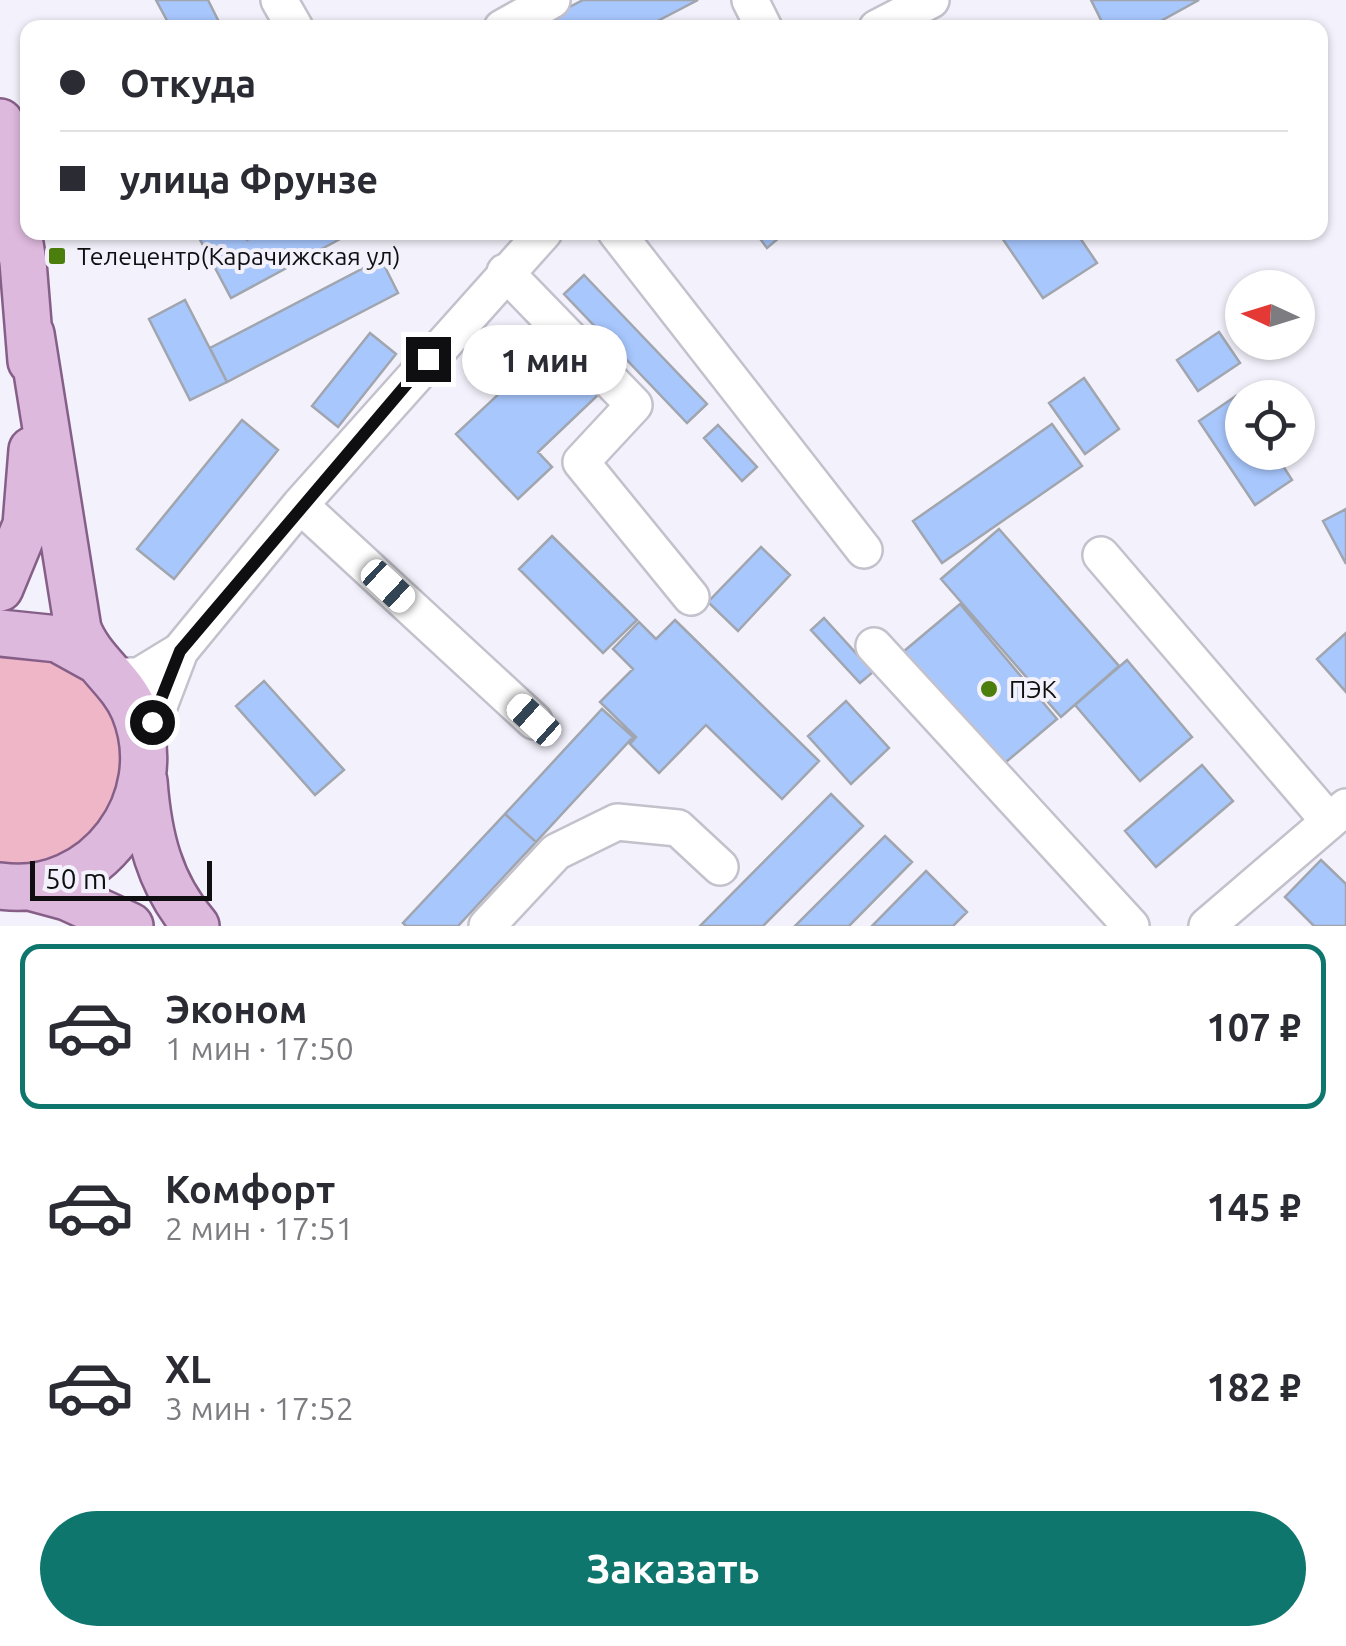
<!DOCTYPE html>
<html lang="ru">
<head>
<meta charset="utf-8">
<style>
  body { margin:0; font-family:Ubuntu,sans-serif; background:#f2f2f3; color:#2b2b33; height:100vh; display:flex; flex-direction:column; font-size:38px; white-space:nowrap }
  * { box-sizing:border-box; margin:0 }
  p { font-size:32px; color:#7c7c81 }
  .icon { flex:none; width:55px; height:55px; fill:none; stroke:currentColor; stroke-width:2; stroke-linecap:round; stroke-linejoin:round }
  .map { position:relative; height:926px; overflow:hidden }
  .drawer { display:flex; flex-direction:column; background:#fff; flex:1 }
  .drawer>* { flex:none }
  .guide { position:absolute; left:20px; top:20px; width:1308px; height:220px; border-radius:20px; box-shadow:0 2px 8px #0004; display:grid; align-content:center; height:220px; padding:0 40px; background:#fff }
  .needle { width:65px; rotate:274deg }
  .buttons { position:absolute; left:1225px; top:270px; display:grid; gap:20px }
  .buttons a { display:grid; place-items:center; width:90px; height:90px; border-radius:50%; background:#fff; box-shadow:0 2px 8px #0004; font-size:50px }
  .scale { position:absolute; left:30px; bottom:25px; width:182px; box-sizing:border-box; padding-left:10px; border:5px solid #0f0f12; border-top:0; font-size:28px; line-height:35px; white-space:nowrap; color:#0f0f12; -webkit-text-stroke:8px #f3f1fb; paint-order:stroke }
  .end { position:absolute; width:45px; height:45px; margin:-22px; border:12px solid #0f0f12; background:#fff; box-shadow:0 0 0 5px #fff }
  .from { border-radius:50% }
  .bubble { position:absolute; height:70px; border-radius:35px; background:#fff; box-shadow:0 2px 8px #0004; font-size:32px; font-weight:700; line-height:70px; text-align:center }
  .car { position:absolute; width:30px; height:60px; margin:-30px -15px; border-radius:12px; box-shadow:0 0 8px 2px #0007; background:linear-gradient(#fff 24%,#345 0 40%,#fff 0 76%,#345 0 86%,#fff 0) }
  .guide b { display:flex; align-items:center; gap:35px; height:95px; font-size:38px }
  .guide b+b { border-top:2px solid #e1e1e2 }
  .guide i { width:25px; height:25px; background:#2b2b33 }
  ul { padding:18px 0 0; list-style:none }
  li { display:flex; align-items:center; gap:30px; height:165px; margin:0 20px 15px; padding:0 20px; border:5px solid transparent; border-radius:20px }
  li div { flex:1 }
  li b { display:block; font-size:38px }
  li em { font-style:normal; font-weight:700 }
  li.selected { border-color:#0f766e }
  li>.icon { width:90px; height:90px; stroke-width:1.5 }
  .action { display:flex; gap:20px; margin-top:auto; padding:20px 40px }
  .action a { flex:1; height:115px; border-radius:60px; background:#0f766e; color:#fff; font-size:40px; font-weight:700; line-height:115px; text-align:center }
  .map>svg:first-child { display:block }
  .green { fill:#efb6c8 }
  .building { fill:#a8c7fd; stroke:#a0a5ae; stroke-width:2.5 }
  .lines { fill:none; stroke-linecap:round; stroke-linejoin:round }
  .minor-casing { stroke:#c3c1cb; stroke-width:40 }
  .major-casing { stroke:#865f88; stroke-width:50 }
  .minor { stroke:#fff; stroke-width:35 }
  .major { stroke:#ddb9dd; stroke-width:45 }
  .route { stroke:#0f0f12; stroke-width:12 }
  .poi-dot { fill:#4c7e0d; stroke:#f3f1fb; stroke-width:4 }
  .labels { text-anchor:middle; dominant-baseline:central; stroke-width:8; stroke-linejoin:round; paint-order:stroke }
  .poi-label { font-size:25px; fill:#0f0f12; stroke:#f3f1fb; text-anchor:start }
</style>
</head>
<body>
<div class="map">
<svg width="1346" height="926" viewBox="0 0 1346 926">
  <rect width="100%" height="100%" fill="#f3f1fb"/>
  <!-- green -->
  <path class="green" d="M0,649L70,662L118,715L125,775L100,829L51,863L0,867Z"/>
  <!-- building -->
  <path class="building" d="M156,0H208L222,28H171Z
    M583,0H698L644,28H529Z
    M1091,0H1199L1148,28H1105Z
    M196,232H243L247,240L260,232H353L231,298Z
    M755,232H786L767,248Z
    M998,232H1076L1097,263L1043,298Z
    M53,246H60L62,263H54Z
    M381,259L398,293L227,382L210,348Z
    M584,275L707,404L687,423L564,294Z
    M185,300L227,382L190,400L149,319Z
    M1219,332L1240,363L1198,391L1177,360Z
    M370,333L396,354L338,427L312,406Z
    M551,345L598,395L538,452L552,467L518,499L456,434Z
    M1084,378L1119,429L1085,454L1049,403Z
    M1236,396L1242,405V452H1274L1292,480L1255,505L1199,421Z
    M242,420L278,450L174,579L137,549Z
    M1052,424L1082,466L942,563L913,521Z
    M718,425L757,467L742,481L704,438Z
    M1346,509V564L1323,521Z
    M999,529L1119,666L1061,717L941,579Z
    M552,536L637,620L603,653L519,569Z
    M761,547L790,575L738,631L708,602Z
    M960,604L1057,719L1000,767L903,652Z
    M824,618L873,672L860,683L811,630Z
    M675,620L819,761L782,799L706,725L659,773L630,744L636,737L600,702L633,669L613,649L639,622L656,639Z
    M1346,633V692L1317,659Z
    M1127,660L1192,737L1140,781L1075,705Z
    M264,681L344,770L315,795L236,706Z
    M846,701L889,748L851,784L808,736Z
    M602,709L633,737L536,842L505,814Z
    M1202,765L1233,801L1156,867L1125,831Z
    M831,794L863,826L763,926H700Z
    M505,814L536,842L458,926H406L403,923Z
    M885,836L912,862L849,926H795Z
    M1321,860L1346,884V926H1314L1285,897Z
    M926,871L967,912L953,926H872Z"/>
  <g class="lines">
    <!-- minor casing -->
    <g class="minor-casing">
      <path id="minor" d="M279,0L295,28
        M750,0L764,28
        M502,28L552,0
        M877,28L931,0
        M616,232L864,550
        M505,272L634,405L581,462L691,597
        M300,505L534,721
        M1101,555L1329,821
        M874,646L1131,926
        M112,676H139L180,651L300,505L544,232
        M146,754L153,722L180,651
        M487,926L556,852L617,822L678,828L720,867
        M1207,926L1346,807"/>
    </g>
    <!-- major casing -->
    <g class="major-casing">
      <path id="major" d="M0,122L23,262L31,361
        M0,588L26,525L32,450
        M0,633L58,639L96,660
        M144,781C148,835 159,884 196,926
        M0,886C96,900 171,799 134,710C121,679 90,661 78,629L31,334
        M30,887L67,897L130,926"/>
    </g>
    <!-- minor -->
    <use href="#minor" class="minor"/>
    <!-- major -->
    <use href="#major" class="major"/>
  </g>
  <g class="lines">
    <!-- route -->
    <path class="route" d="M152,722L180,651L428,359"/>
  </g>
  <!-- markers -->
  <g class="poi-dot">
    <rect x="47" y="246" width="20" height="20" rx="5"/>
    <circle cx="989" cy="689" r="10"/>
  </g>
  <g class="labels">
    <!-- poi labels -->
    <g class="poi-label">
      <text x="77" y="256">Телецентр(Карачижская ул)</text>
      <text x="1009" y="689">ПЭК</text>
    </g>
  </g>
</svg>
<div class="buttons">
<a><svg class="needle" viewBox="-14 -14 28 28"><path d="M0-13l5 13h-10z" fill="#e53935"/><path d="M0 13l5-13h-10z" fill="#7c7c81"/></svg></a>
<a><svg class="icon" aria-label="locate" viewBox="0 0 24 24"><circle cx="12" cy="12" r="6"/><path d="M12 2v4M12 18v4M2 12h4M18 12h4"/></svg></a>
</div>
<div class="scale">50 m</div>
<i class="end from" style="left:152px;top:722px"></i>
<i class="end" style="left:428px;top:359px"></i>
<div class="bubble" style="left:462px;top:325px;width:165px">1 мин</div>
<i class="car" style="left:388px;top:586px;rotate:133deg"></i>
<i class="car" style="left:534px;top:720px;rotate:312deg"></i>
<div class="guide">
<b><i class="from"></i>Откуда</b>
<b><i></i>улица Фрунзе</b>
</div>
</div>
<section class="drawer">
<ul>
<li class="selected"><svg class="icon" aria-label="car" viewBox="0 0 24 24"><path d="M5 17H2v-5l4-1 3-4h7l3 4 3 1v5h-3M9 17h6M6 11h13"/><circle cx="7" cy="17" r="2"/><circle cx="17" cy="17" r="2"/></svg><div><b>Эконом</b><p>1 мин · 17:50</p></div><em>107 ₽</em></li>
<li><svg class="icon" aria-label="car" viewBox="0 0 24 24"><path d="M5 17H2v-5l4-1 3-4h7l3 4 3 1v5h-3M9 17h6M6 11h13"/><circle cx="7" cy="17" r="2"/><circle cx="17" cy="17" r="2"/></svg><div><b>Комфорт</b><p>2 мин · 17:51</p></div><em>145 ₽</em></li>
<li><svg class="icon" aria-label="car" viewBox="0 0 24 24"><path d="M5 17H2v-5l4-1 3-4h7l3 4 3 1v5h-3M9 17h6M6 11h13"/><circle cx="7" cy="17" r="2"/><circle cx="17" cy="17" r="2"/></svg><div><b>XL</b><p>3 мин · 17:52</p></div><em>182 ₽</em></li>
</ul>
<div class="action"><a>Заказать</a></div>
</section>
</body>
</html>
